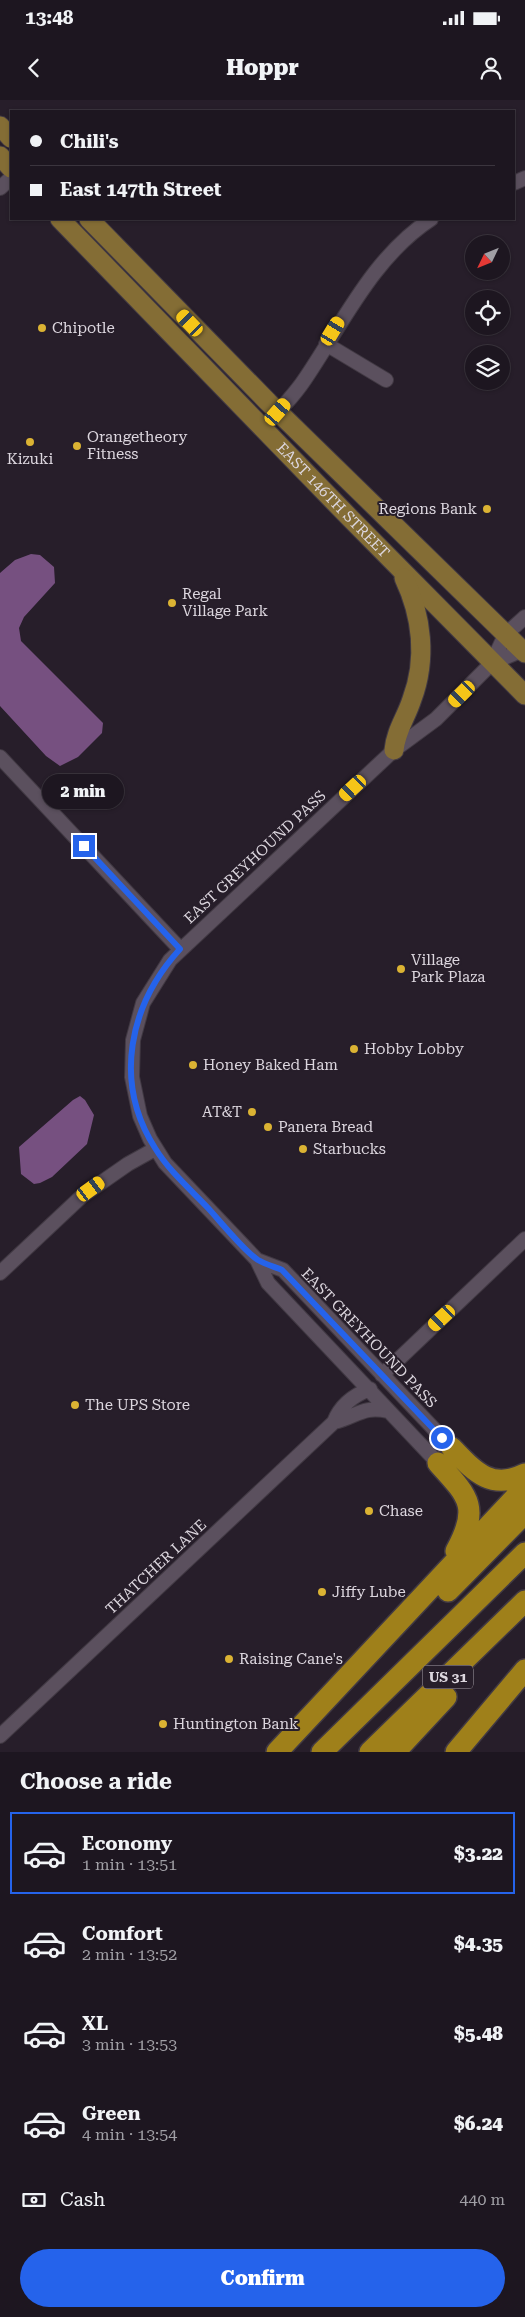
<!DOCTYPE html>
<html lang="en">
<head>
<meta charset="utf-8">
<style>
  body { margin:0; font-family:"Roboto Serif",serif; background:#251f29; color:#f1f3f6; height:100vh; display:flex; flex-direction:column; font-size:19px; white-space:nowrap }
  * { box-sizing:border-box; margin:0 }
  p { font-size:16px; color:#a09fa5 }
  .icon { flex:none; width:28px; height:28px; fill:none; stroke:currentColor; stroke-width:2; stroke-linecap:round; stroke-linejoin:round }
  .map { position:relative; height:1652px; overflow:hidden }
  .sheet { display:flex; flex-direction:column; background:#1d1620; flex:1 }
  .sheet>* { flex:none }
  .top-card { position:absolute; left:10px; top:10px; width:505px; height:110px; border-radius:0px; box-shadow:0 1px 4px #0004,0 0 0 1px #3b353e; display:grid; align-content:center; height:110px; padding:0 20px; background:#1d1620 }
  .needle { width:32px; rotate:227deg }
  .controls { position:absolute; left:465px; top:135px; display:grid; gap:10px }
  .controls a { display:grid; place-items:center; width:45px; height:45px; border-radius:50%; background:#1d1620; box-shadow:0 1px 4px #0004,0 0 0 1px #3b353e; font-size:25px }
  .end { position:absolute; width:22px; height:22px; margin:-11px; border:6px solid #2563eb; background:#fff; box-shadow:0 0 0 2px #fff }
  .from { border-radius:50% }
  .bubble { position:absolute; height:35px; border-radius:18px; background:#1d1620; box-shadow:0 1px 4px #0004,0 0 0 1px #3b353e; font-size:16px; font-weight:800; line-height:35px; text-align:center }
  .car { position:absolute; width:15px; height:30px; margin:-15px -8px; border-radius:6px; box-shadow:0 0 4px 1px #0007; background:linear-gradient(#f5c518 24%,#345 0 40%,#f5c518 0 76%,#345 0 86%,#f5c518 0) }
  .top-card b { display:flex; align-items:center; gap:18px; height:48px; font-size:19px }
  .top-card b+b { border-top:1px solid #3b353e }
  .top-card i { width:12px; height:12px; background:#f1f3f6 }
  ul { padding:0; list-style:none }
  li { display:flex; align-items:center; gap:15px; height:82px; margin:0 10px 8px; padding:0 10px; border:2px solid transparent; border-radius:0px }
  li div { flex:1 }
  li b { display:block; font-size:19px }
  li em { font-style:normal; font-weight:800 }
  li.selected { border-color:#2563eb }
  li>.icon { width:45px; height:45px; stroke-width:1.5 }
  h2 { padding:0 20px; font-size:22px; line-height:60px }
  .pay { display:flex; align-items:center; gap:12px; height:55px; padding:0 20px; font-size:19px }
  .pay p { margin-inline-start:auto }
  .cta { display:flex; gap:10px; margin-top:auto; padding:10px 20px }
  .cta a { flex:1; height:58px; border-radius:30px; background:#2563eb; color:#fff; font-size:20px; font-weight:800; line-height:58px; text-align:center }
  .status { display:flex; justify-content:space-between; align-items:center; height:35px; padding:0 25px; background:#1d1620; direction:ltr }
  .status svg { height:14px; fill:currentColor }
  header { display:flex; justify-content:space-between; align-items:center; height:65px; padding:0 20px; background:#1d1620; font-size:22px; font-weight:800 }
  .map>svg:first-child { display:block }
  .water { fill:#765080 }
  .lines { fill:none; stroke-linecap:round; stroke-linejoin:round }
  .minor-casing { stroke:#413943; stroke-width:16 }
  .major-casing { stroke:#413943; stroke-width:21 }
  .highway-casing { stroke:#413943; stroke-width:24 }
  .minor { stroke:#5b505e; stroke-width:14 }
  .major { stroke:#846d35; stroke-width:19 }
  .highway { stroke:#9f801a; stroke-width:21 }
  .route { stroke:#2563eb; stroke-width:6 }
  .poi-dot { fill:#dbb333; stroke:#271e2a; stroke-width:2 }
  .labels { text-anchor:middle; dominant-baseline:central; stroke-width:4; stroke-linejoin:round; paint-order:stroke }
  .shield { fill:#271e2a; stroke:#a69fa8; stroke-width:1 }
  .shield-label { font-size:14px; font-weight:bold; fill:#dcd6de }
  .poi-label { font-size:15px; fill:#dcd6de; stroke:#271e2a; text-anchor:start }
  .street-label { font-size:15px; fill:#dcd6de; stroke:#271e2a }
</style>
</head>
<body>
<div class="status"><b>13:48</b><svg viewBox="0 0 49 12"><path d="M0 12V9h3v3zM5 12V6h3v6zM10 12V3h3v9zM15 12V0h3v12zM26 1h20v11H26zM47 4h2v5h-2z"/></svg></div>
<header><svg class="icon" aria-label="back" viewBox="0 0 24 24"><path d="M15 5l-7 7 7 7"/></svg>Hoppr<svg class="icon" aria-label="person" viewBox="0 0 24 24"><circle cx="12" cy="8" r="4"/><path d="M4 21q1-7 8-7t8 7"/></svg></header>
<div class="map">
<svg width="525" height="1652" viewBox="0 0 525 1652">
  <rect width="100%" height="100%" fill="#271e2a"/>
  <!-- water -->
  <path class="water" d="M31,454L40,455L54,467L55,483L24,517L19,528L21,541L103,623L102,633L78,657L60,666L46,656L0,606V473L15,460Z
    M80,996L85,1000L94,1015L87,1044L52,1077L40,1083L34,1084L21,1074L19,1047L73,1000Z"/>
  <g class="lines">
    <!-- minor casing -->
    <g class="minor-casing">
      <path id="minor" d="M514,83L525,78
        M0,88L11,78
        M326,244L386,280
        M263,327C278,312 293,297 305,279C343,223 373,157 431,119
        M492,563L525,549
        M0,657L180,849
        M257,1160L283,1170L452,1348
        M0,1173L82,1096L128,1064L155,1049
        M382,1275L525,1139
        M334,1322C356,1317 363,1305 388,1311
        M438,1363L268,1183L257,1160L165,1063L150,1039L140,1016L132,977L133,940L143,903L170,860L394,650L436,619L492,563L505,535L525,517
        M0,1636L334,1322C340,1306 354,1295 370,1289"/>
    </g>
    <!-- major casing -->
    <g class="major-casing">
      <g id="major">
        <path d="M0,26L11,38"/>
        <path d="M0,56L11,68"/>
        <path id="s1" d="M60,119L350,418L525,595"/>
        <path d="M89,119L268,302L525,553"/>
        <path d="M394,650C396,630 406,618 412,599C427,559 422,516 404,478"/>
      </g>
    </g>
    <!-- highway casing -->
    <g class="highway-casing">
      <path id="highway" d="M452,1348C474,1371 491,1391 525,1374
        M438,1363C469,1397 480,1407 456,1451
        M448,1491L525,1413
        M277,1652L525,1387
        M322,1652L525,1453
        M370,1652L525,1501
        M395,1652L446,1597
        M456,1652L525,1570"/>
    </g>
    <!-- minor -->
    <use href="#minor" class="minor"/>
    <!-- major -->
    <use href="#major" class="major"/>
    <!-- highway -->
    <use href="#highway" class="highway"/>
  </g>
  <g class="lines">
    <!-- route -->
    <path class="route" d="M84,746L180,849C129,905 113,982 155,1048C169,1071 190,1089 208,1108C220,1121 244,1151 258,1160C265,1164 275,1167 282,1170L442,1338"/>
  </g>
  <!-- markers -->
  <g class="poi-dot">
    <circle cx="42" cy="228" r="5"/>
    <circle cx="30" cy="342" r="5"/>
    <circle cx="77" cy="346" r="5"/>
    <circle cx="487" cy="409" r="5"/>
    <circle cx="172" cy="503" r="5"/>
    <circle cx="401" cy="869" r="5"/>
    <circle cx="354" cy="949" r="5"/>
    <circle cx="193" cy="965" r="5"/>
    <circle cx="252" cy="1012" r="5"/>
    <circle cx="268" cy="1027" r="5"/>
    <circle cx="303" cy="1049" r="5"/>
    <circle cx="75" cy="1305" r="5"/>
    <circle cx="369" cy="1411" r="5"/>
    <circle cx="322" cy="1492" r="5"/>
    <circle cx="229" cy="1559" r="5"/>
    <circle cx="163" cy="1624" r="5"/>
  </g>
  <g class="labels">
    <!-- shield labels -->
    <rect class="shield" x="423" y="1565.5" width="50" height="23" rx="4"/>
    <g class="shield-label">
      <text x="448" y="1577">US 31</text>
    </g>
    <!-- poi labels -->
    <g class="poi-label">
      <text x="52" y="228">Chipotle</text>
      <text x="87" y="337">Orangetheory<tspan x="87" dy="17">Fitness</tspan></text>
      <text x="30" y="359" text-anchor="middle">Kizuki</text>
      <text x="477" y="409" text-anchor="end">Regions Bank</text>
      <text x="182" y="494">Regal<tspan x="182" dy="17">Village Park</tspan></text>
      <text x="411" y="860">Village<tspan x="411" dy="17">Park Plaza</tspan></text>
      <text x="364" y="949">Hobby Lobby</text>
      <text x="203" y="965">Honey Baked Ham</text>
      <text x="242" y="1012" text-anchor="end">AT&amp;T</text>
      <text x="278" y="1027">Panera Bread</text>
      <text x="313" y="1049">Starbucks</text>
      <text x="85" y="1305">The UPS Store</text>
      <text x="379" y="1411">Chase</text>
      <text x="332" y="1492">Jiffy Lube</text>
      <text x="239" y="1559">Raising Cane's</text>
      <text x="173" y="1624">Huntington Bank</text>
    </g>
    <!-- street labels -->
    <g class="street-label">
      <text stroke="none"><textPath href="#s1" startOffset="392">EAST 146TH STREET</textPath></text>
      <text transform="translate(255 757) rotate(-43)">EAST GREYHOUND PASS</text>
      <text transform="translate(369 1238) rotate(46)">EAST GREYHOUND PASS</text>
      <text transform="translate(156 1467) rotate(-43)">THATCHER LANE</text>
    </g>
  </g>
</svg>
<div class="controls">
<a><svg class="needle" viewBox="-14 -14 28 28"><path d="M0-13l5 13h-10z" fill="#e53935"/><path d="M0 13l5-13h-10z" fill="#a09fa5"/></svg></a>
<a><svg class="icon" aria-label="locate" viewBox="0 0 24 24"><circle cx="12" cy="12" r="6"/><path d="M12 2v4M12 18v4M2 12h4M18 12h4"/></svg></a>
<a><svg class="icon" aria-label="layers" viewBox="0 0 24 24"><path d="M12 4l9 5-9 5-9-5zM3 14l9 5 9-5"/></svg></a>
</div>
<i class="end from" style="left:442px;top:1338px"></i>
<i class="end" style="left:84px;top:746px"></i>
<div class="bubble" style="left:42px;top:674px;width:82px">2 min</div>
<i class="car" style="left:190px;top:223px;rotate:316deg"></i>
<i class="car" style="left:333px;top:231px;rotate:31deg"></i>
<i class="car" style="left:278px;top:312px;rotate:41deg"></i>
<i class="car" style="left:462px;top:594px;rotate:225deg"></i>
<i class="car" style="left:353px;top:688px;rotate:227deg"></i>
<i class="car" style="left:91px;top:1089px;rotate:54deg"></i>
<i class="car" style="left:442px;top:1218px;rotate:227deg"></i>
<div class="top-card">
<b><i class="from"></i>Chili's</b>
<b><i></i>East 147th Street</b>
</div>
</div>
<section class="sheet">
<h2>Choose a ride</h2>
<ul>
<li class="selected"><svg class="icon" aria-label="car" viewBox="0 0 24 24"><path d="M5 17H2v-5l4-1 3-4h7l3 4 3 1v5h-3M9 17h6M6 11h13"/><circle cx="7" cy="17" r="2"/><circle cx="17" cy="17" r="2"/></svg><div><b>Economy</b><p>1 min · 13:51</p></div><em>$3.22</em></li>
<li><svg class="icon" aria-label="car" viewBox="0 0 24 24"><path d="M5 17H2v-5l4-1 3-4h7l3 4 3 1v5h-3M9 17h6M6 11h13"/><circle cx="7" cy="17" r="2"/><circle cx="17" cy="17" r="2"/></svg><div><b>Comfort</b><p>2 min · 13:52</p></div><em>$4.35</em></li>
<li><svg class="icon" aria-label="car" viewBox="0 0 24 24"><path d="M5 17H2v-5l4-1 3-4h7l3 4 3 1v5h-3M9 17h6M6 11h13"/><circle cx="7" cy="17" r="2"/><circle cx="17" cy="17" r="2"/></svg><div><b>XL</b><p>3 min · 13:53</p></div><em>$5.48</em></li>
<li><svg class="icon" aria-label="car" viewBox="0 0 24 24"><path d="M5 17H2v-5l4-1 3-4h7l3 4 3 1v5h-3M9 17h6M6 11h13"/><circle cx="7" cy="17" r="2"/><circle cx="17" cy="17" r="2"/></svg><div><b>Green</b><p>4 min · 13:54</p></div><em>$6.24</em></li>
</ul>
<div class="pay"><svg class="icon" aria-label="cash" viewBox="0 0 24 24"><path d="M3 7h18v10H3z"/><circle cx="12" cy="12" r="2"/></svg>Cash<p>440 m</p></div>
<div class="cta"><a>Confirm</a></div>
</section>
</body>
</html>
